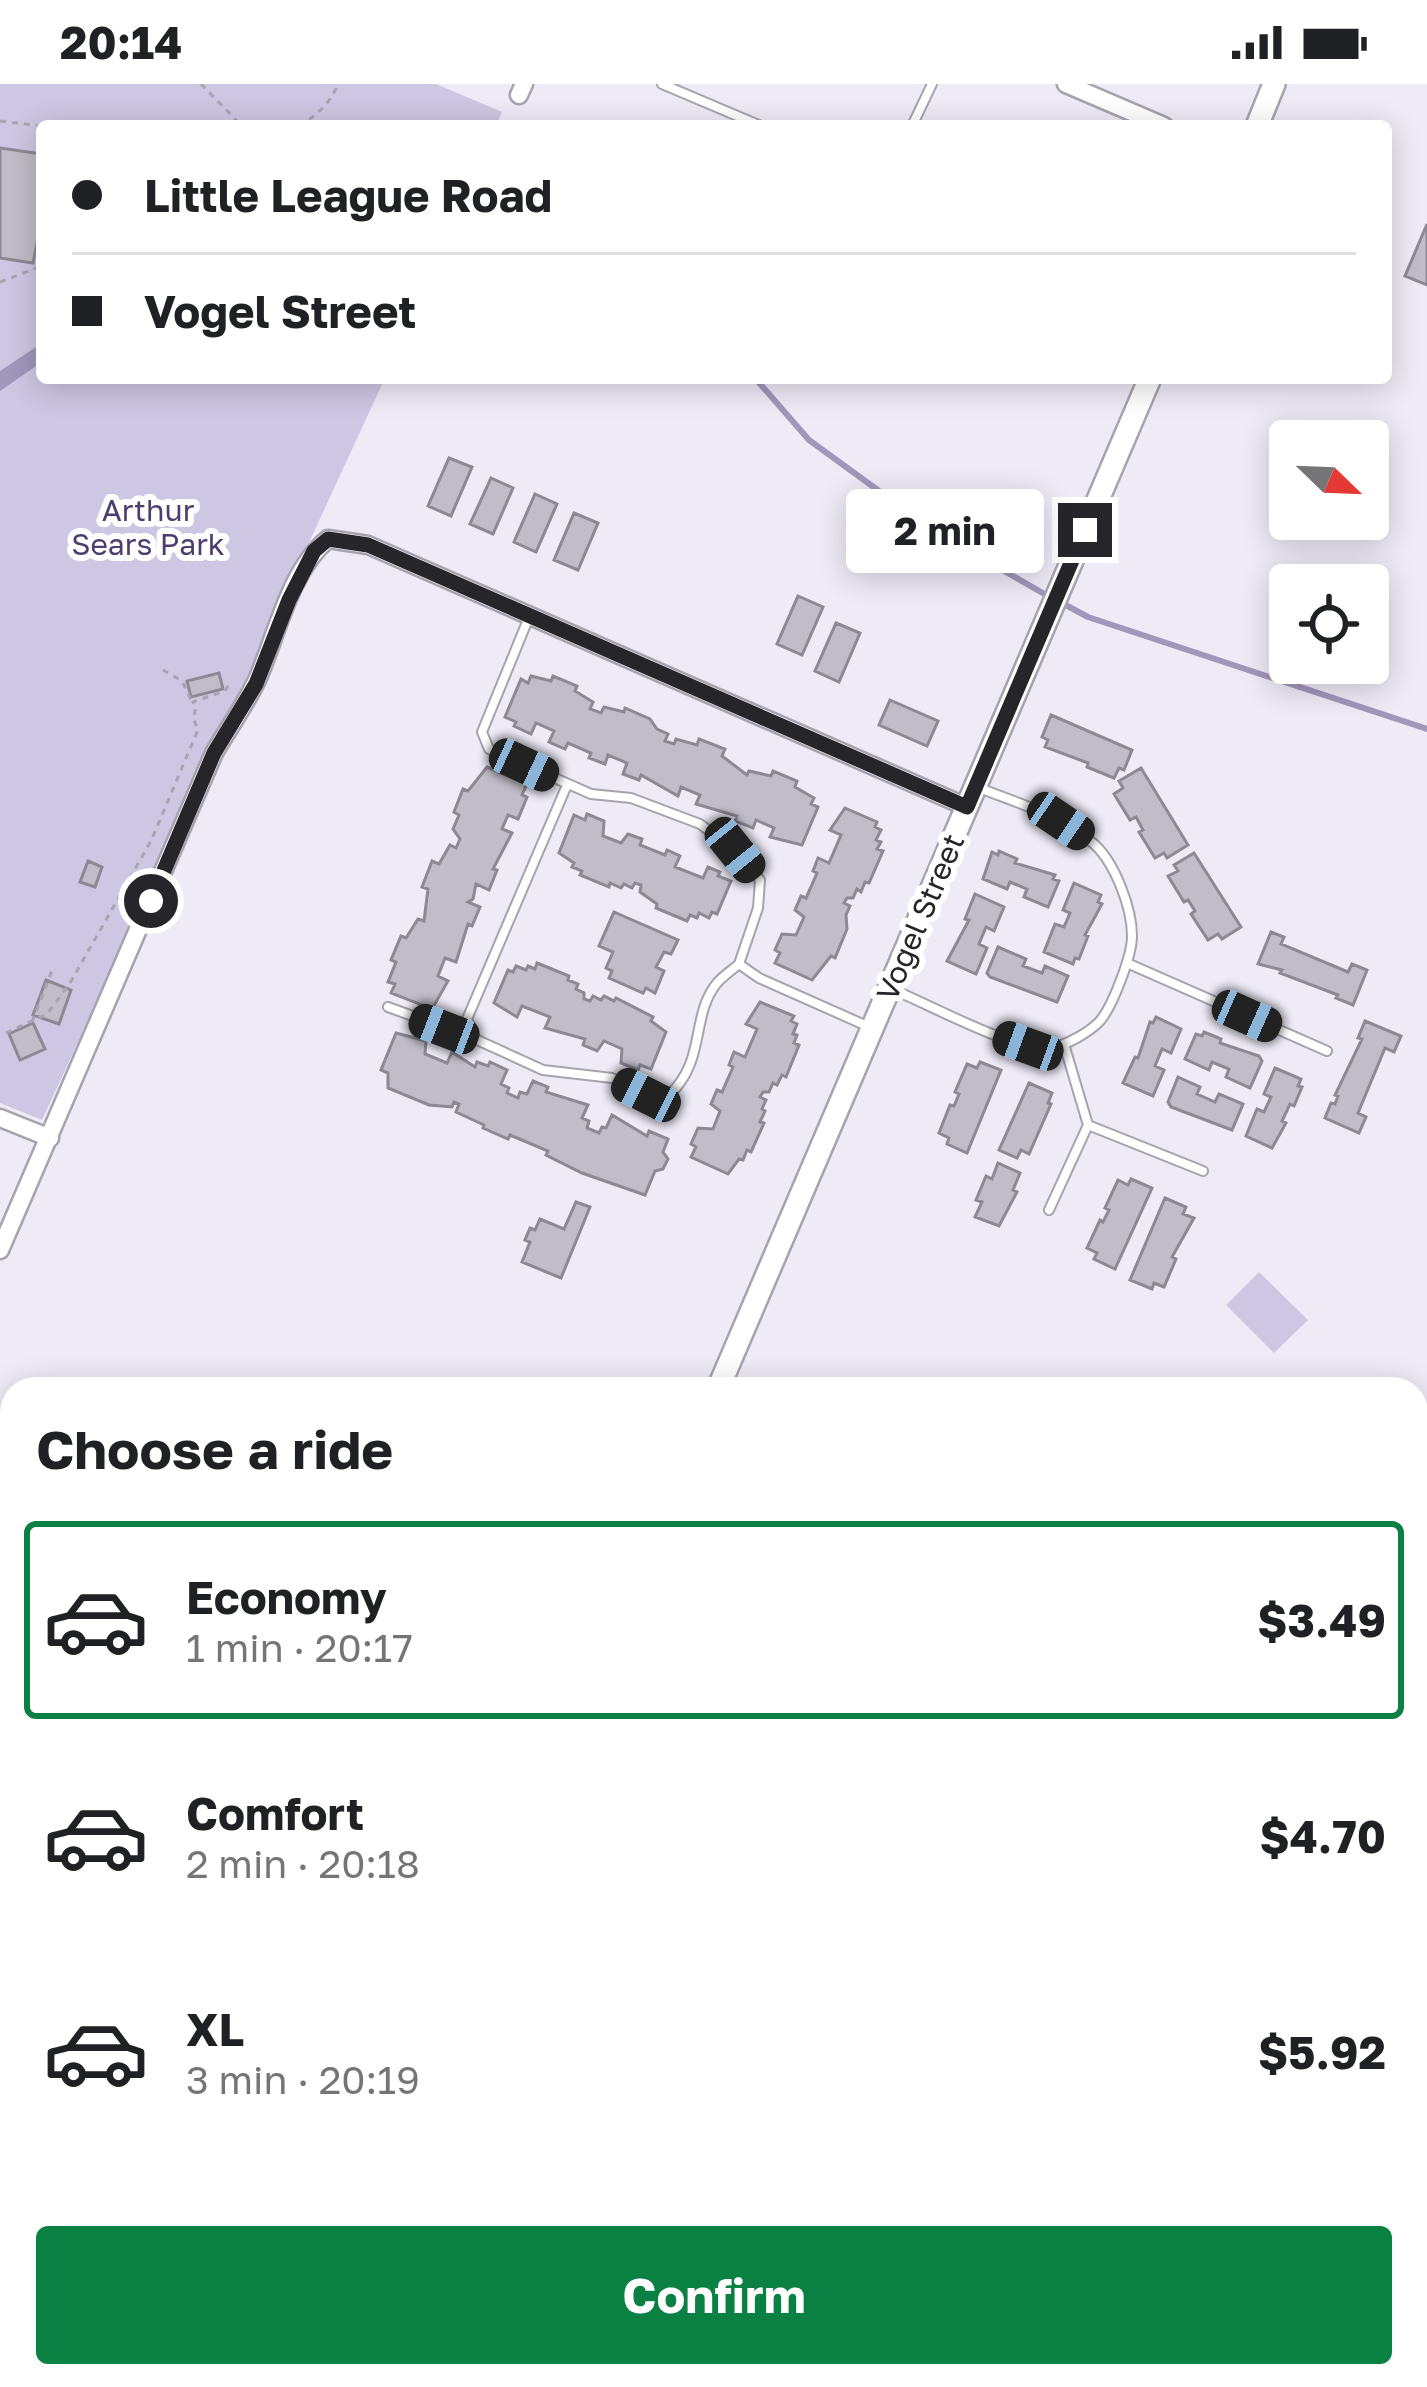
<!DOCTYPE html>
<html lang="en">
<head>
<meta charset="utf-8">
<style>
  body { margin:0; font-family:"Golos Text",sans-serif; background:#f6f6f6; color:#202124; height:100vh; display:flex; flex-direction:column; font-size:45px; white-space:nowrap }
  * { box-sizing:border-box; margin:0 }
  p { font-size:39px; color:#757577 }
  .icon { flex:none; width:66px; height:66px; fill:none; stroke:currentColor; stroke-width:2; stroke-linecap:round; stroke-linejoin:round }
  .map { position:relative; flex:1; overflow:hidden }
  .details { position:absolute; left:0px; top:1293px; width:1428px; height:1011px; display:flex; flex-direction:column; background:#fff; border-radius:36px 36px 0 0; box-shadow:0 6px 30px #0003 }
  .details>* { flex:none }
  .top-card { position:absolute; left:36px; top:36px; width:1356px; height:264px; border-radius:12px; box-shadow:0 6px 30px #0003; display:grid; align-content:center; height:264px; padding:0 36px; background:#fff }
  .needle { width:78px; rotate:113deg }
  .controls { position:absolute; left:1269px; top:336px; display:grid; gap:24px }
  .controls a { display:grid; place-items:center; width:120px; height:120px; border-radius:12px; background:#fff; box-shadow:0 6px 30px #0003; font-size:60px }
  .end { position:absolute; width:54px; height:54px; margin:-27px; border:15px solid #26252a; background:#fff; box-shadow:0 0 0 6px #fff }
  .from { border-radius:50% }
  .bubble { position:absolute; height:84px; border-radius:12px; background:#fff; box-shadow:0 6px 30px #0003; font-size:39px; font-weight:700; line-height:84px; text-align:center }
  .car { position:absolute; width:36px; height:72px; margin:-36px -18px; border-radius:15px; box-shadow:0 0 9px 3px #0007; background:linear-gradient(#222 24%,#8ab4d8 0 40%,#222 0 76%,#8ab4d8 0 86%,#222 0) }
  .top-card b { display:flex; align-items:center; gap:42px; height:114px; font-size:45px }
  .top-card b+b { border-top:3px solid #e0e0e0 }
  .top-card i { width:30px; height:30px; background:#202124 }
  ul { padding:0; list-style:none }
  li { display:flex; align-items:center; gap:36px; height:198px; margin:0 24px 18px; padding:0 12px; border:6px solid transparent; border-radius:12px }
  li div { flex:1 }
  li b { display:block; font-size:45px }
  li em { font-style:normal; font-weight:700 }
  li.on { border-color:#0b8043 }
  li>.icon { width:108px; height:108px; stroke-width:1.5 }
  h2 { padding:0 36px; font-size:54px; line-height:144px }
  .cta { display:flex; gap:24px; margin-top:auto; padding:24px 36px }
  .cta a { flex:1; height:138px; border-radius:12px; background:#0b8043; color:#fff; font-size:48px; font-weight:700; line-height:138px; text-align:center }
  .status { display:flex; justify-content:space-between; align-items:center; height:84px; padding:0 60px; background:#fff; direction:ltr }
  .status svg { height:33px; fill:currentColor }
  .map>svg:first-child { display:block }
  .green { fill:#cec7e3 }
  .water { fill:#a197bb }
  .lines { fill:none; stroke-linecap:round; stroke-linejoin:round }
  .stream { stroke:#a197bb; stroke-width:6 }
  .building { fill:#c0bdc8; stroke:#8c8994; stroke-width:3 }
  .service-casing { stroke:#a6a3ae; stroke-width:12 }
  .minor-casing { stroke:#a6a3ae; stroke-width:21 }
  .tertiary-casing { stroke:#a6a3ae; stroke-width:26 }
  .secondary-casing { stroke:#a6a3ae; stroke-width:28 }
  .path { stroke:#a7a5ae; stroke-width:3; stroke-dasharray:6 6; stroke-linecap:butt }
  .service { stroke:#fff; stroke-width:8 }
  .minor { stroke:#fff; stroke-width:16 }
  .tertiary { stroke:#fff; stroke-width:21 }
  .secondary { stroke:#fff; stroke-width:24 }
  .route { stroke:#26252a; stroke-width:15 }
  .labels { text-anchor:middle; dominant-baseline:central; stroke-width:12; stroke-linejoin:round; paint-order:stroke }
  .park-label { font-size:30px; fill:#4d3c6e; stroke:#fff }
  .street-label { font-size:30px; fill:#26252a; stroke:#fff }
</style>
</head>
<body>
<div class="status"><b>20:14</b><svg viewBox="0 0 49 12"><path d="M0 12V9h3v3zM5 12V6h3v6zM10 12V3h3v9zM15 12V0h3v12zM26 1h20v11H26zM47 4h2v5h-2z"/></svg></div>
<div class="map">
<svg width="1427" height="2303" viewBox="0 0 1427 2303">
  <rect width="100%" height="100%" fill="#eeebf7"/>
  <!-- green -->
  <path class="green" d="M0,0H436L502,28L496,42H42V294H385L42,1036L0,1019Z
    M1259,1188L1308,1236L1274,1269L1226,1221Z"/>
  <!-- water -->
  <path class="water" d="M42,259V278L0,307V287Z"/>
  <g class="lines">
    <!-- stream -->
    <path class="stream" d="M755,294L809,356L934,447L1048,512
      M1060,518L1088,533L1427,645"/>
  </g>
  <!-- building -->
  <path class="building" d="M0,64L42,70V134L33,179L0,174Z
    M1427,140V201L1405,192Z
    M449,374L472,383L451,432L428,422Z
    M491,394L513,404L493,450L470,440Z
    M535,410L557,420L536,468L514,458Z
    M574,429L598,439L578,486L554,476Z
    M798,512L823,523L802,571L777,560Z
    M836,539L860,549L839,598L815,587Z
    M219,589L223,605L191,613L187,597Z
    M531,592L551,597L553,592L577,602L575,607L593,618L590,625L601,629L604,623L624,628L625,624L650,635L657,645L668,650L665,657L674,660L676,655L697,661L699,655L725,665L722,672L747,691L749,687L771,692L773,687L797,697L795,703L814,714L811,720L818,723L802,761L770,753L774,744L756,736L753,744L735,737L737,732L696,720L700,711L681,703L678,712L641,691L639,696L623,690L627,679L608,671L605,680L589,674L591,669L568,659L565,665L549,658L554,647L536,639L531,650L514,642L516,638L505,633L521,595L528,599Z
    M890,616L938,637L927,662L879,641Z
    M1051,631L1132,666L1124,686L1119,684L1114,694L1087,683L1088,679L1045,663L1048,656L1042,653Z
    M487,683L527,700L522,711L527,713L518,735L508,731L502,745L512,749L493,785L497,786L489,806L476,800L473,815L468,818L480,823L472,842L468,840L456,878L445,874L438,892L448,897L432,925L391,909L395,900L388,898L396,878L391,876L401,852L406,854L418,835L424,837L428,805L422,803L432,777L439,780L450,761L456,764L460,755L453,745L459,731L454,728L463,705L468,707Z
    M1141,684L1188,761L1167,774L1164,769L1155,774L1139,748L1143,746L1136,733L1130,736L1114,710L1123,704L1119,697Z
    M845,724L877,738L875,743L881,746L876,756L881,758L877,765L883,767L869,799L865,798L861,808L857,805L853,814H847L844,819L850,822L846,831L847,845L835,874L831,872L812,896L775,879L780,869L775,866L782,850L796,851L804,833L795,826L801,812L806,814L817,789L813,787L818,774L829,779L841,751L830,746Z
    M587,730L604,737L603,752L621,759L628,750L642,755L640,761L665,771L667,766L680,772L675,783L703,794L708,783L720,788L718,792L731,797L717,830L712,828L709,834L699,829L697,834L690,831L687,837L656,824L657,820L640,808L641,801L635,799L632,804L624,800L621,804L610,799L609,803L580,791L582,787L572,783L574,779L559,769L574,731L585,736Z
    M999,767L1017,775L1015,779L1055,791L1053,795L1059,797L1048,823L1024,813L1027,805L1010,798L1007,805L983,795L992,768L998,771Z
    M1194,769L1241,843L1222,855L1218,850L1208,856L1191,830L1195,827L1188,816L1184,818L1168,792L1178,787L1174,781Z
    M88,777L102,783L95,803L80,798Z
    M1074,799L1101,811L1098,818L1102,820L1085,851L1088,852L1079,875L1075,874L1073,880L1044,868L1055,840L1064,843L1070,829L1063,826Z
    M975,810L1004,823L994,847L986,843L979,860L987,864L976,890L947,877L969,836L965,835Z
    M614,828L678,856L671,870L664,868L656,883L664,887L655,909L646,904L643,909L609,894L612,887L606,884L613,868L599,862Z
    M1271,848L1284,853L1281,860L1348,888L1352,880L1367,886L1353,921L1336,914L1338,911L1280,889L1282,886L1258,880Z
    M998,863L1026,875L1023,882L1042,889L1045,882L1068,892L1057,918L990,893L987,889Z
    M537,879L569,892L568,896L578,900L576,905L584,909V915L590,917L593,912L601,916L604,912L614,917L616,914L653,933L651,937L666,948L651,985L640,981L638,986L621,979L622,965L604,957L597,967L583,961L585,955L545,944L550,933L522,922L517,933L494,919L508,886L513,888L516,882L526,886L528,882L535,885Z
    M46,896L71,906L59,940L33,931Z
    M760,918L794,932L791,937L797,940L793,950L797,951L794,959L799,961L786,993L782,991L777,1001L773,999L769,1008H763L760,1013L766,1016L762,1025L765,1027L760,1038L764,1039L751,1068L747,1066L743,1076L739,1075L728,1090L691,1073L696,1063L691,1060L698,1044L713,1045L720,1027L711,1020L717,1006L722,1008L733,983L729,981L734,968L745,973L757,945L746,940Z
    M1156,933L1181,945L1171,969L1162,965L1155,982L1164,986L1153,1012L1123,999L1135,973L1138,974L1150,938L1153,939Z
    M1365,937L1401,952L1394,968L1385,964L1358,1029L1366,1033L1359,1049L1325,1034L1331,1019L1335,1020L1338,1012L1335,1011L1362,955L1358,954Z
    M33,939L45,965L20,976L9,950Z
    M1204,948L1221,955L1220,959L1259,972L1262,977L1250,1004L1226,993L1229,985L1212,978L1209,986L1185,975L1196,950L1202,952Z
    M396,949L426,957L425,970L447,979L452,968L475,983L477,978L488,982L490,978L507,986L501,1000L509,1004L507,1009L518,1014L520,1008L527,1010L533,997L548,1003L546,1008L588,1021L582,1034L589,1037L587,1044L599,1049L602,1043L606,1044L612,1031L647,1052L649,1047L668,1055L663,1068L668,1075L663,1085L655,1087L645,1111L582,1089L546,1071L548,1067L510,1051L508,1055L483,1044L484,1041L456,1028L459,1020L454,1018L452,1023L429,1021L388,1004V989L381,986Z
    M980,978L1001,986L967,1069L947,1060L949,1054L939,1049L950,1021L954,1022L959,1010L955,1008L967,980L977,984Z
    M1275,984L1301,995L1298,1002L1302,1003L1294,1022L1290,1020L1282,1037L1286,1039L1272,1064L1246,1052L1257,1025L1264,1028L1271,1013L1264,1010Z
    M1178,993L1200,1003L1197,1010L1215,1018L1219,1010L1243,1020L1232,1046L1171,1023L1168,1018Z
    M1029,999L1052,1009L1048,1019L1051,1020L1029,1070L1021,1066L1017,1074L999,1066Z
    M998,1079L1020,1089L1013,1106L1017,1108L999,1142L975,1133L982,1118L976,1116L986,1092L992,1095Z
    M1131,1095L1152,1104L1115,1185L1094,1175L1097,1169L1087,1164L1100,1136L1103,1138L1109,1126L1105,1124L1118,1096L1128,1101Z
    M1165,1114L1186,1123L1183,1130L1194,1134L1172,1173L1176,1175L1164,1203L1154,1199L1152,1205L1130,1196Z
    M576,1118L590,1123L561,1194L522,1178L530,1158L525,1156L530,1144L535,1146L540,1135L564,1145Z
    M1427,1638V1677L1423,1678L1416,1640Z
    M1427,1747V1906L1416,1903V1822L1422,1824L1425,1819L1416,1778V1749Z
    M0,1828L12,1830V1866L0,1863Z
    M7,2065L12,2067V2094L6,2091L4,2095L0,2093V2081Z
    M0,2102L12,2107V2123L0,2145Z
    M181,2292H208L204,2303H176Z
    M321,2292H358L353,2303H327L318,2299Z
    M641,2292H670L666,2302Z"/>
  <g class="lines">
    <!-- service casing -->
    <g class="service-casing">
      <path id="service" d="M662,0L761,42
        M912,42L932,0
        M529,533L482,648L489,665L591,710L631,714L700,740L735,766L760,796L758,824L739,880L759,894L867,942
        M567,701L467,935L475,955L543,986L612,994L646,1011L668,1012C707,977 690,932 717,899C723,892 732,886 739,880
        M1127,879L1327,967
        M894,906C928,920 1016,968 1050,964C1065,962 1088,949 1099,938C1112,924 1132,872 1132,852C1132,824 1115,779 1094,760C1062,731 1016,719 977,703
        M388,923L475,955
        M1088,1041L1203,1087
        M1049,1126L1088,1041L1064,960
        M1416,1622L1427,1597
        M1416,2006L1427,2010
        M1416,2169L1427,2144
        M1411,2292L1427,2298
        M55,2303L60,2292
        M415,2303L419,2292
        M748,2303L753,2292
        M1358,2303L1362,2292"/>
    </g>
    <!-- minor casing -->
    <g class="minor-casing">
      <path id="minor" d="M1066,0L1164,42
        M519,11L524,0
        M0,1034L50,1054
        M0,1166L214,669C228,645 245,621 257,596C277,551 289,487 328,455L368,461L967,723
        M1416,1528L1427,1502
        M0,1951L10,1927
        M587,2303L592,2292"/>
    </g>
    <!-- tertiary casing -->
    <g class="tertiary-casing">
      <path id="tertiary" d="M1257,42L1274,0
        M718,1305L1150,294
        M264,2303L268,2292"/>
    </g>
    <!-- secondary casing -->
    <g class="secondary-casing">
      <path id="secondary" d="M0,1628L12,1629
        M1416,2069L1427,2073"/>
    </g>
    <!-- path -->
    <path class="path" d="M201,0L242,42
      M0,37L42,42
      M299,42C317,31 330,20 338,0
      M0,198L42,182
      M163,586L182,597L192,618
      M32,938L53,884
      M6,949L47,930L70,899L151,757L198,646L193,634L196,624L193,618L225,607L230,599"/>
    <!-- service -->
    <use href="#service" class="service"/>
    <!-- minor -->
    <use href="#minor" class="minor"/>
    <!-- tertiary -->
    <use href="#tertiary" class="tertiary"/>
    <!-- secondary -->
    <use href="#secondary" class="secondary"/>
  </g>
  <g class="lines">
    <!-- route -->
    <path class="route" d="M151,817L214,669L256,600L289,516L314,467L328,455L368,461L967,723L1085,446"/>
  </g>
  <g class="labels">
    <!-- park labels -->
    <g class="park-label">
      <text x="148" y="426">Arthur<tspan x="148" dy="34">Sears Park</tspan></text>
    </g>
    <!-- street labels -->
    <g class="street-label">
      <text transform="translate(920 833) rotate(-67)">Vogel Street</text>
    </g>
  </g>
</svg>
<div class="controls">
<a><svg class="needle" viewBox="-14 -14 28 28"><path d="M0-13l5 13h-10z" fill="#e53935"/><path d="M0 13l5-13h-10z" fill="#757577"/></svg></a>
<a><svg class="icon" aria-label="locate" viewBox="0 0 24 24"><circle cx="12" cy="12" r="6"/><path d="M12 2v4M12 18v4M2 12h4M18 12h4"/></svg></a>
</div>
<i class="end from" style="left:151px;top:817px"></i>
<i class="end" style="left:1085px;top:446px"></i>
<div class="bubble" style="left:846px;top:405px;width:198px">2 min</div>
<i class="car" style="left:524px;top:681px;rotate:115deg"></i>
<i class="car" style="left:1061px;top:737px;rotate:124deg"></i>
<i class="car" style="left:735px;top:766px;rotate:141deg"></i>
<i class="car" style="left:1247px;top:932px;rotate:114deg"></i>
<i class="car" style="left:444px;top:945px;rotate:291deg"></i>
<i class="car" style="left:1028px;top:962px;rotate:290deg"></i>
<i class="car" style="left:646px;top:1011px;rotate:297deg"></i>
<div class="top-card">
<b><i class="from"></i>Little League Road</b>
<b><i></i>Vogel Street</b>
</div>
<section class="details">
<h2>Choose a ride</h2>
<ul>
<li class="on"><svg class="icon" aria-label="car" viewBox="0 0 24 24"><path d="M5 17H2v-5l4-1 3-4h7l3 4 3 1v5h-3M9 17h6M6 11h13"/><circle cx="7" cy="17" r="2"/><circle cx="17" cy="17" r="2"/></svg><div><b>Economy</b><p>1 min · 20:17</p></div><em>$3.49</em></li>
<li><svg class="icon" aria-label="car" viewBox="0 0 24 24"><path d="M5 17H2v-5l4-1 3-4h7l3 4 3 1v5h-3M9 17h6M6 11h13"/><circle cx="7" cy="17" r="2"/><circle cx="17" cy="17" r="2"/></svg><div><b>Comfort</b><p>2 min · 20:18</p></div><em>$4.70</em></li>
<li><svg class="icon" aria-label="car" viewBox="0 0 24 24"><path d="M5 17H2v-5l4-1 3-4h7l3 4 3 1v5h-3M9 17h6M6 11h13"/><circle cx="7" cy="17" r="2"/><circle cx="17" cy="17" r="2"/></svg><div><b>XL</b><p>3 min · 20:19</p></div><em>$5.92</em></li>
</ul>
<div class="cta"><a>Confirm</a></div>
</section>
</div>
</body>
</html>
